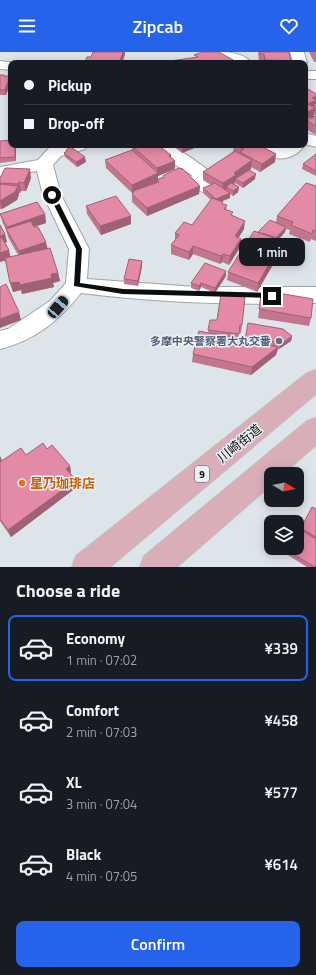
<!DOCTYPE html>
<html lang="en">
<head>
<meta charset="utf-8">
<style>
  body { margin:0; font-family:"Titillium Web","Noto Sans JP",sans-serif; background:#20242c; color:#f1f3f6; height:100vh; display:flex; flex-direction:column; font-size:15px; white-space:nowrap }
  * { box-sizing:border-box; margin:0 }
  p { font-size:13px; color:#9ea1a6 }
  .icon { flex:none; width:22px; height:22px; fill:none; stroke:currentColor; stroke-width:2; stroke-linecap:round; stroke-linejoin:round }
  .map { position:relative; height:515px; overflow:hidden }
  .side { display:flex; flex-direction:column; background:#171b24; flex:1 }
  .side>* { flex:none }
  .guide { position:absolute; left:8px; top:8px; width:300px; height:88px; border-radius:8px; box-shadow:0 2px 10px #0003; display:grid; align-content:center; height:88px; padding:0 16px; background:#171b24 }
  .needle { width:26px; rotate:100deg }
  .fabs { position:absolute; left:264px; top:415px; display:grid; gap:8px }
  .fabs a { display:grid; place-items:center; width:40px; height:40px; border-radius:8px; background:#171b24; box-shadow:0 2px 10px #0003; font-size:20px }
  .end { position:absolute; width:18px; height:18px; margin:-9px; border:5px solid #0b0d0f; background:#fff; box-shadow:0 0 0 2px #fff }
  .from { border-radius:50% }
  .bubble { position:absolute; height:28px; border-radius:8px; background:#171b24; box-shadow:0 2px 10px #0003; font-size:13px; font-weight:600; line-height:28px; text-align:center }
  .car { position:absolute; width:12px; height:24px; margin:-12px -6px; border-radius:5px; box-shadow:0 0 3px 1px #0007; background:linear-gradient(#222 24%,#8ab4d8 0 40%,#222 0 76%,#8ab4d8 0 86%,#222 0) }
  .guide b { display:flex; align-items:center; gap:14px; height:38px; font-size:15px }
  .guide b+b { border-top:1px solid #363941 }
  .guide i { width:10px; height:10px; background:#f1f3f6 }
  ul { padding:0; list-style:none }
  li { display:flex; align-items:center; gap:12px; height:66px; margin:0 8px 6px; padding:0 8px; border:2px solid transparent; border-radius:8px }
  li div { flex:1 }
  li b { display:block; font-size:15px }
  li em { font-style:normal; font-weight:600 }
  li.active { border-color:#2563eb }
  li>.icon { width:36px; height:36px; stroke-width:1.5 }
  h2 { padding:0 16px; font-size:18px; line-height:48px }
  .primary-button { display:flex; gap:8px; margin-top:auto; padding:8px 16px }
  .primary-button a { flex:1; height:46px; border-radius:8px; background:#2563eb; color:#fff; font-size:16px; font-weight:600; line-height:46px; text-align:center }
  header { display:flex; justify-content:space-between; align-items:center; height:52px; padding:0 16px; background:#2563eb; color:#fff; font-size:18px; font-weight:600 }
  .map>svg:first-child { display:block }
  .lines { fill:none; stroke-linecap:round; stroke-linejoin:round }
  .minor-casing { stroke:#9da3a8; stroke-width:2 }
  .major-casing { stroke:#c0c0c1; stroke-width:2 }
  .minor { fill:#fff; fill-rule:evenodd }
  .major { fill:#daaeb8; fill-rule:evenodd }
  .wall { fill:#c3778f }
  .shaded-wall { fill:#9f6174 }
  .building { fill:#e38aa6; stroke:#9f6174 }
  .route { fill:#0b0d0f }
  .service-dot { fill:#5c6f8a; stroke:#ebf2f8; stroke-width:1.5 }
  .food-dot { fill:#e8710a; stroke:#ebf2f8; stroke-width:1.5 }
  .labels { text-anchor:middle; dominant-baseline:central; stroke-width:3; stroke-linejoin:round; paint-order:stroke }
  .shield { fill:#ebf2f8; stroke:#4e5255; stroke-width:1 }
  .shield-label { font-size:10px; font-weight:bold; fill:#0b0d0f }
  .service-label { font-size:11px; font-weight:bold; fill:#4e5e75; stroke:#ebf2f8; text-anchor:end }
  .near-street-label { font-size:13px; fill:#0b0d0f; stroke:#ebf2f8 }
  .near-food-label { font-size:13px; font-weight:bold; fill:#c56008; stroke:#ebf2f8; text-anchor:start }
</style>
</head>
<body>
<header><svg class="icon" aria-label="menu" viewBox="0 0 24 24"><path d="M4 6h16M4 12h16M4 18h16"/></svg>Zipcab<svg class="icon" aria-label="heart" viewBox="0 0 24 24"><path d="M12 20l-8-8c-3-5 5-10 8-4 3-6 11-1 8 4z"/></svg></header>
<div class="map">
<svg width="316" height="515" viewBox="0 0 316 515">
  <rect width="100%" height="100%" fill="#dee5ea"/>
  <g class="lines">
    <!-- minor casing -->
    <g class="minor-casing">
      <path id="minor" d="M217,0C228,0 245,1 251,11C240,11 223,13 216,2Z
        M290,0H304L307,11L305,14V11H293Z
        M0,9L16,11H11V18L0,17Z
        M305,19H316V27H305Z
        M305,81L316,84V95L305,92Z
        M60,93H88L85,97L61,104L53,113L61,143L89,197L87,227L196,235H316V251C237,253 159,251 81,241C59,269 35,288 0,297V279L8,277L50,249L66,231L69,197L43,143L37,119L0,125V115L38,108L49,96Z
        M154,93H173C182,101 206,114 211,122L208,127L216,136L213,140C202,143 195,137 189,128L192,123L174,112Z
        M255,93H276L279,96L284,93H305C292,111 268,111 255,93Z"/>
    </g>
    <!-- major casing -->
    <g class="major-casing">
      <path id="major" d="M316,318V342L110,515H72L76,504L307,321Z
        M316,366V393L283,422H271V433L177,515H140L144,504L307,369Z"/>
    </g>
    <!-- minor -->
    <use href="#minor" class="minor"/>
    <!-- major -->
    <use href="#major" class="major"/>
  </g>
  <!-- wall -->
  <path class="wall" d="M258,0H289L291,9L290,11H263V10H259Z
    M309,0H316V10H314Z
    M0,23H4L5,24H10L11,29L6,43H0Z
    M307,36L315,52V54L316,53V83L306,77L307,69L316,64L314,62V65Z
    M0,89L11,93H16V109L0,111Z
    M172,93H202L182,101Z
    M234,93H259L275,110L260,120L251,115V117L249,118L255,127L243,136L235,131L234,132L239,135L238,140L233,144L230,142V146L222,149L223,150V152L227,153L226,158L233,164L244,177L238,186L241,187L240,195L229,213L222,210L220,212L193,202L189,208L171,202V193L175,188V181L192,173L211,148L203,141V136L211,133L203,128V120L233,100Z
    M132,94L171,103V105L175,109V117L158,124V127L163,125V124L200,134L199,142L147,164L132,150V142L133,140L132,141L106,116L105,108L132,98Z
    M66,98L86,110L77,115L65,105L64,101L66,100Z
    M316,102V124L302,117L303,112Z
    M0,126H31L26,139H21L20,141H19V142L17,148L2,157H0Z
    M316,134V189L311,187L310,190L289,182L290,178L286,177L285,180L278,187L283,189L282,197L257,240L227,228L228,220L258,180L276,170L277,164Z
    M86,154L131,164V172L101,183L87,162Z
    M0,162H45L46,171L34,175L48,197L58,221L60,229L53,231L54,235L22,242L21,238L13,240L5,208L0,210V173L5,182L7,190L5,191L10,205L18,203L8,185L6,178L2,169Z
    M142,209V214L138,234L124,232V227Z
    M226,224L215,241L201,235L199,239L191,236V231Z
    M261,243L311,266L309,274L258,266Z
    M210,268L242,273L241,281H239L238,287L245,288L292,284L291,289L279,297H278L276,303L251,323L192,310L193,302L208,281Z
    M47,397L70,414L71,421L70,422L76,428L77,435L11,485L0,469V410Z
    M312,455L316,457V515H307L283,500L284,496L301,478Z"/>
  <!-- shaded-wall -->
  <path class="shaded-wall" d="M123,0H125V3L122,11H119Z
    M233,8L232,11H225Z
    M10,24L11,29L6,43L5,38Z
    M316,44V52H315L314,56L308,52L312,46Z
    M315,56L314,65L305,68V61Z
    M15,93H16V109L15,105Z
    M182,93H202L182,101Z
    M276,102L275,110L260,120L262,112Z
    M171,103L170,111L175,109V117L158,124V129L157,128V130L133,139V140L132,141V133L157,122V116L169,104Z
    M85,105L86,110L77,115L76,110Z
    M252,108L251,117L235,128V131L228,136L226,135V138L223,140V131L234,121Z
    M30,117L31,126L26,139L24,131Z
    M256,122L255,127L243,136V131Z
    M19,130L21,139L20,141L18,132Z
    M18,134L19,142L17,148L2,157L0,149Z
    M200,134L199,142L147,164V156Z
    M239,135L238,140L233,144V139Z
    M230,141V146L215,152L216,147Z
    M45,162L46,171L9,183L7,175Z
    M131,164V172L101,183L100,174Z
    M245,169L244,177L234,193L235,184Z
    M286,175L285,180L275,192L276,187Z
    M5,182L7,190L0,193V184Z
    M241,187L240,195L229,213L230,204Z
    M283,189L282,197L257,240L258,231Z
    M46,190L48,198L21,208L19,199Z
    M193,194V202L189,208V200Z
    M9,198L11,207L0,210V201Z
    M223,202L222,210L220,212L221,204Z
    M142,209V214L138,234V229Z
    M226,219V224L215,241V236Z
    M58,221L60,229L53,231L54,235L22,242L20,233L51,222Z
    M19,230L21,238L13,240L10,231Z
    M201,231V235L199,239V234Z
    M19,260L21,268L0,276V267Z
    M292,284L291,289L279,297L280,293Z
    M278,295L276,303L251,323L252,315Z
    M0,404L2,408L0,410Z
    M70,414L71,421L68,424L66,417Z
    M76,428L77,435L11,485L8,478Z"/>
  <!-- building -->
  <path class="building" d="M93,0H123L119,11H85L87,5H91Z
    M202,0H219L233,8L225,11H171L170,9L198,5L194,3Z
    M260,0H289L291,9L265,8L264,2H260Z
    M0,23H4V24H10L5,38H0Z
    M305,35L316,42V44L312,46L316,48L308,52L315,56L305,61Z
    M316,53V58H315V56L312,54Z
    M316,64V74L307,69Z
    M11,88V93H15V105L0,106V89Z
    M135,93H158L171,103L169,104L175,109L157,116L132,94Z
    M236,93H259L276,102L262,112L240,100L244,97Z
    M71,95L85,105L76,110L64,101L67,99L66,98Z
    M132,98L158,121L132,133L105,108Z
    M235,99L252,108L234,121L236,123L223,131L203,120Z
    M316,102V119L303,112Z
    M5,116L30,117L24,131L19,130L18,132L0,131V126Z
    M179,116L183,117L200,134L147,156L132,142L134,140L133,139L159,130L157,128L164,125L163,124L168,121Z
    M249,118L256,122L243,131L235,127Z
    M215,131L230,141L216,147L203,136Z
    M231,131L239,135L233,139L226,135Z
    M306,131L316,134V179L313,178L312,182L291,173L293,170L277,164Z
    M0,132L18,134L15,140L0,149Z
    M116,144L131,164L100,174L86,154Z
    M212,146L223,150L222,152L227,153L224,157L233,160L231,163L245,169L235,184L241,187L230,204L223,202L221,204L193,194L189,200L171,193L179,183L175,181L184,170L192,173Z
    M37,150L45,162L7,175L0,162Z
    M270,168L286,175L276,186L263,181L262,182L258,180Z
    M31,169L34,175H38L46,190L19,199L6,177Z
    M0,173L5,182L0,184Z
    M254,179L283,189L258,231L228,220Z
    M0,186H2L9,198L0,201Z
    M50,196L58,221L51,222L52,226L20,233L19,230L10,231L5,206Z
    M129,207L142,209L138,229L124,227Z
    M205,211L226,219L215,236L201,231L199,234L191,231Z
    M6,232L19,260L0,267V235Z
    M221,242L245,245L242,273H240L239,282L208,278L210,268H217Z
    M284,242L313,247L311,266L259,257L261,243Z
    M248,271L283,277L292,284L280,293L273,289V294L245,288Z
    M199,279L278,295L252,315L193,302Z
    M43,391L47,397L52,393L70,414L66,417L76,428L8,478L0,467V410L21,396L26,403Z
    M312,455L316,457V485L301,476Z
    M297,476L316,487V515H315L284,497V496H297Z"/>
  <!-- route -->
  <path class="route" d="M52,141L55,143L82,197L80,231L123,237L272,241L275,244L272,246L123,242L74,234L76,197L49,143Z"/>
  <!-- markers -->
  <circle class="service-dot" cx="279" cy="289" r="4"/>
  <circle class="food-dot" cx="22" cy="431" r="4"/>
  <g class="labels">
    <!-- shield labels -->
    <rect class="shield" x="195" y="414" width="14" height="16" rx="3"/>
    <g class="shield-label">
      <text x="202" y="422">9</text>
    </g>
    <!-- service labels -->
    <g class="service-label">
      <text x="271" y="289">多摩中央警察署大丸交番</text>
    </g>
    <!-- near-street labels -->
    <g class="near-street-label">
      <text transform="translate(239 391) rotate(-39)">川崎街道</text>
    </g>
    <!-- near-food labels -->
    <g class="near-food-label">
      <text x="30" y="431">星乃珈琲店</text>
    </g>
  </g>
</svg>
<div class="fabs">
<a><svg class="needle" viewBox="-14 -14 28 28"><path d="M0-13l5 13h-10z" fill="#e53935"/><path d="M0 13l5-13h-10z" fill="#9ea1a6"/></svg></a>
<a><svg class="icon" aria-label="layers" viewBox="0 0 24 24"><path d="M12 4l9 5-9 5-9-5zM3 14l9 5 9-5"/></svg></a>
</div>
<i class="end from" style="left:52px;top:143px"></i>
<i class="end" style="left:272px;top:244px"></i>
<div class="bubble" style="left:239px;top:186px;width:66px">1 min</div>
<i class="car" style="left:58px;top:255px;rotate:40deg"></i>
<div class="guide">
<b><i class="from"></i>Pickup</b>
<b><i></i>Drop-off</b>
</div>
</div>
<section class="side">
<h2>Choose a ride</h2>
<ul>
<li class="active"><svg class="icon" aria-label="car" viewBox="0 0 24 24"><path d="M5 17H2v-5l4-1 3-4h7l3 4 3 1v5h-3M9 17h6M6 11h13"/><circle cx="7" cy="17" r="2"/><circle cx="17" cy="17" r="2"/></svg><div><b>Economy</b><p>1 min · 07:02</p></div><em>¥339</em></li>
<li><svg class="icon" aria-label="car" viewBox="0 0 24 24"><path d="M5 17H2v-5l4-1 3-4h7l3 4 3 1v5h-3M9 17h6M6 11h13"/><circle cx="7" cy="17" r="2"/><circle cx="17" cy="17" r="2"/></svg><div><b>Comfort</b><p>2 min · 07:03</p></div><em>¥458</em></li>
<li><svg class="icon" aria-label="car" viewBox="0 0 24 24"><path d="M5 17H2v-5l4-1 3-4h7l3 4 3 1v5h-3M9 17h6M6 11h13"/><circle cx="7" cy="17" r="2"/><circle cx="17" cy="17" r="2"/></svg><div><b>XL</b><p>3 min · 07:04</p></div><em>¥577</em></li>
<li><svg class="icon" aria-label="car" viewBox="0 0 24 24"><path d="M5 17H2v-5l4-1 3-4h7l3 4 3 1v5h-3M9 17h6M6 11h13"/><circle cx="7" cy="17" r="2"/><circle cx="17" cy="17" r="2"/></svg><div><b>Black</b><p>4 min · 07:05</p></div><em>¥614</em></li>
</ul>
<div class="primary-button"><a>Confirm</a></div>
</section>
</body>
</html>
